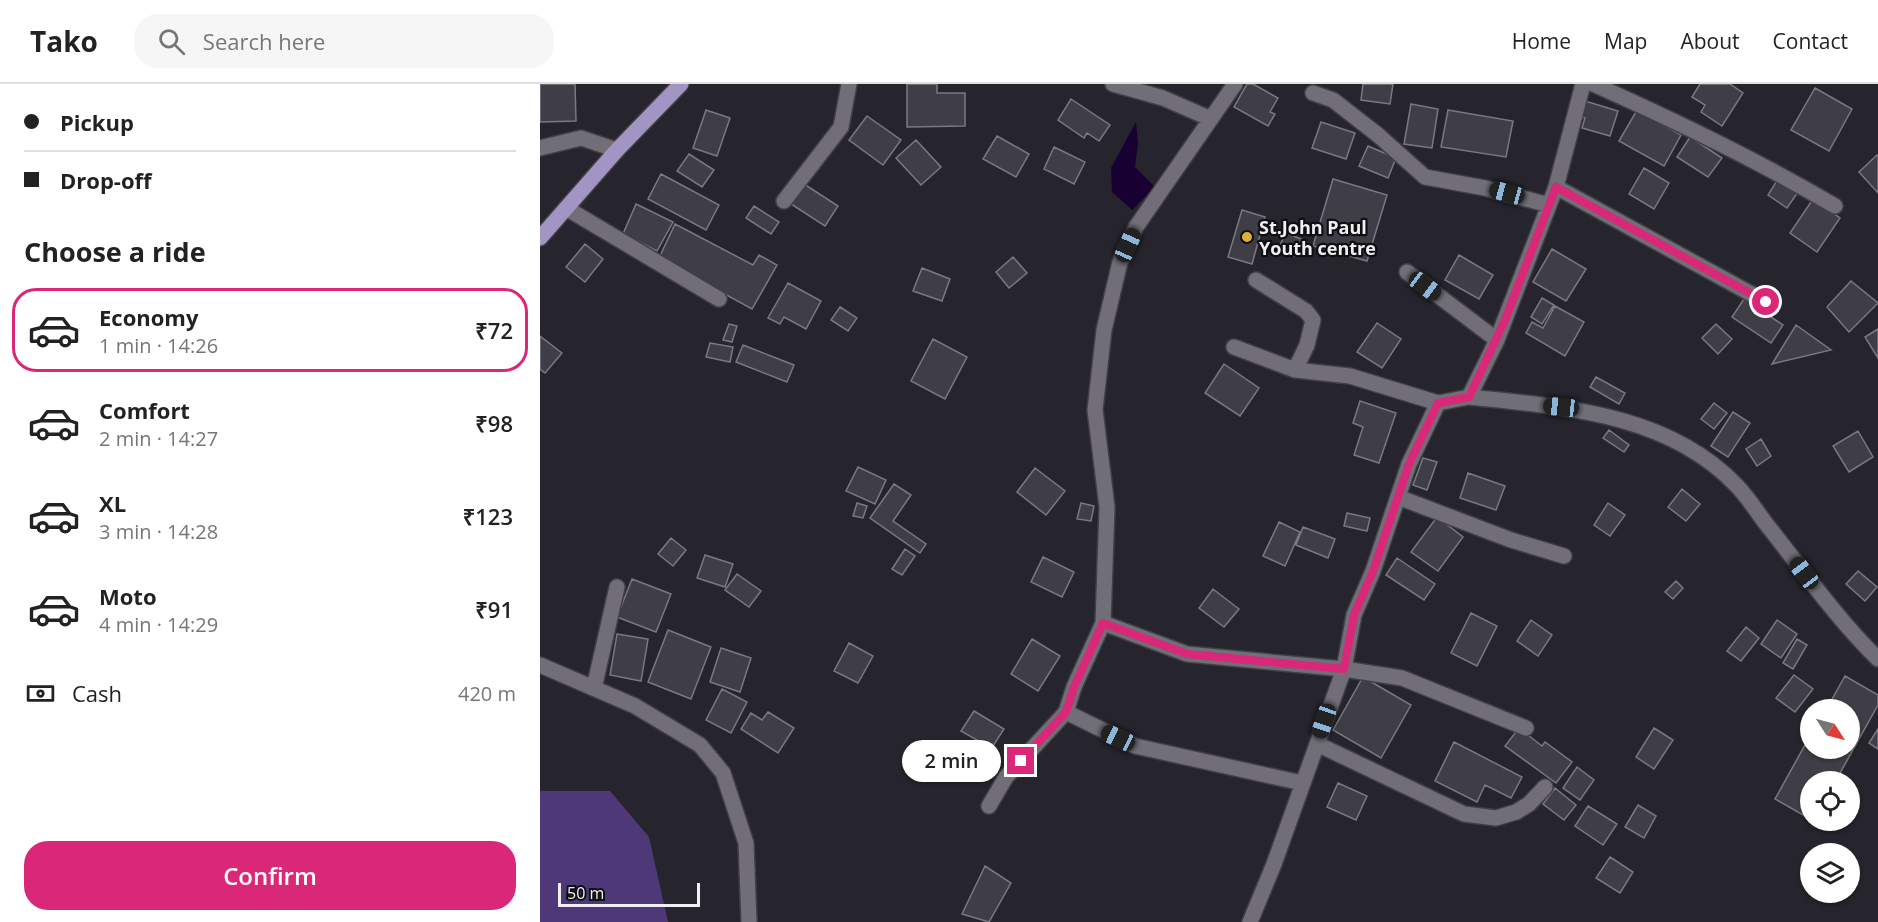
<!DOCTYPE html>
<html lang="en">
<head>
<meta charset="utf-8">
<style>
  body { margin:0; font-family:"Open Sans",sans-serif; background:#f6f6f6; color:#222; height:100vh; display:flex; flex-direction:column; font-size:22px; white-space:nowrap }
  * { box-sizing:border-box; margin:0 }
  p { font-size:20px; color:#767676 }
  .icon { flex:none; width:33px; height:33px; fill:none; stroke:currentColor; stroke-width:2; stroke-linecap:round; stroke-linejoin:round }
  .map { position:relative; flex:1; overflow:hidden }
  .panel { display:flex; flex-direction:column; background:#fff; width:540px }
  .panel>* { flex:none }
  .hud { display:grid; align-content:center; height:132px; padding:0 24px; background:#fff }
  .needle { width:39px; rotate:126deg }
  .tools { position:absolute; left:1260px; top:615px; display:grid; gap:12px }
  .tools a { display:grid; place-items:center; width:60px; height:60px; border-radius:50%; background:#fff; box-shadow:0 2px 4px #0004; font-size:30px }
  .scale { position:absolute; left:18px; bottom:15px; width:142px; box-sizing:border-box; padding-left:6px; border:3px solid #f0eff4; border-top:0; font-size:16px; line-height:21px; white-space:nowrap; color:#f0eff4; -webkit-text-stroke:4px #0f0e11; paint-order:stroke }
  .end { position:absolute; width:27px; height:27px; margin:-14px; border:8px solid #db2777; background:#fff; box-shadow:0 0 0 3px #fff }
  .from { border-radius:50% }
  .bubble { position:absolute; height:42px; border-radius:21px; background:#fff; box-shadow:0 2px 4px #0004; font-size:20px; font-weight:600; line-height:42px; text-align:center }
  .car { position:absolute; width:18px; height:36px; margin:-18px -9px; border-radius:8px; box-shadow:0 0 4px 2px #0007; background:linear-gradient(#222 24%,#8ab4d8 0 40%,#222 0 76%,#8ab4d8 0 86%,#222 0) }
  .hud b { display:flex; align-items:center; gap:21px; height:57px; font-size:22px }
  .hud b+b { border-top:2px solid #e0e0e0 }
  .hud i { width:15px; height:15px; background:#222 }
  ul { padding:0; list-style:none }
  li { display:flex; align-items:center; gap:18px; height:84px; margin:0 12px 9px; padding:0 12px; border:3px solid transparent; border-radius:24px }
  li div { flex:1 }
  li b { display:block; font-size:22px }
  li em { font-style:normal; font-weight:600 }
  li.on { border-color:#db2777 }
  li>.icon { width:54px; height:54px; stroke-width:1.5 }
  h2 { padding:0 24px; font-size:27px; line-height:72px }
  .pay { display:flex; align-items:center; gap:15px; height:66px; padding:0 24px; font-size:22px }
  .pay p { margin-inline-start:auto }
  .button { display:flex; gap:12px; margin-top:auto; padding:12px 24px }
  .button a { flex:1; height:69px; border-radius:24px; background:#db2777; color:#fff; font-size:24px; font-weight:600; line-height:69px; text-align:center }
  header { display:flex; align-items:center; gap:36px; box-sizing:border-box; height:84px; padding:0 30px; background:#fff; border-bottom:2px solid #e0e0e0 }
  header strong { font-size:28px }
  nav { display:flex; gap:33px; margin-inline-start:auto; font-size:21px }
  .search { width:420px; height:54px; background:#f6f6f6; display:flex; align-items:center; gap:15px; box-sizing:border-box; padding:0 21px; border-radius:24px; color:#767676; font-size:22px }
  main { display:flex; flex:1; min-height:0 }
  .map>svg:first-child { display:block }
  .green { fill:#4f3877 }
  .water { fill:#180033 }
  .building { fill:#3f3d46; stroke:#7b7882; stroke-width:1.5 }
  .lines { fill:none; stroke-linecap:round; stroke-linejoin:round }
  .street-casing { stroke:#403f45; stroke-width:18 }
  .secondary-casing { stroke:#403f45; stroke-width:18 }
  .primary-casing { stroke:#403f45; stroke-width:18 }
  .street { stroke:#716e78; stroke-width:15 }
  .secondary { stroke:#716e78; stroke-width:15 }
  .primary { stroke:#a395c3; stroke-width:15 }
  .route { stroke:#db2777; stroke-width:8 }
  .poi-dot { fill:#ddb133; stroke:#0f0e11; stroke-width:2 }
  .labels { text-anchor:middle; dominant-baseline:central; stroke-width:4.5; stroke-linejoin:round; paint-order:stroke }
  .poi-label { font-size:18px; font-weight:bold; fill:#f0eff4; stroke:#0f0e11; text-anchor:start }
</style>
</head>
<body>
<header>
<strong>Tako</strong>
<div class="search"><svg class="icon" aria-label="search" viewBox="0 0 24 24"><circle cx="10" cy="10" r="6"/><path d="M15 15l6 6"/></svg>Search here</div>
<nav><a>Home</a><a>Map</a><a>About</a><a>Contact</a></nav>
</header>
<main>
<section class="panel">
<div class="hud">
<b><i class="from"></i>Pickup</b>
<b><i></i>Drop-off</b>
</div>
<h2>Choose a ride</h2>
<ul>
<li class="on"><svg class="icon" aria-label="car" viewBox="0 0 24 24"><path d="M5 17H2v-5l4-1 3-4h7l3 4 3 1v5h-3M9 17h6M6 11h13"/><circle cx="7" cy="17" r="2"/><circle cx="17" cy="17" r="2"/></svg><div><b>Economy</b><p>1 min · 14:26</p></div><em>₹72</em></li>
<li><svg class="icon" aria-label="car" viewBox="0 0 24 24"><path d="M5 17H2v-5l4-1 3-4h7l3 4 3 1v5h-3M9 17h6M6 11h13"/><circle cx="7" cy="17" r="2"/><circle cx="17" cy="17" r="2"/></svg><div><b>Comfort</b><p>2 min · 14:27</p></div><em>₹98</em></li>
<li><svg class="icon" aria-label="car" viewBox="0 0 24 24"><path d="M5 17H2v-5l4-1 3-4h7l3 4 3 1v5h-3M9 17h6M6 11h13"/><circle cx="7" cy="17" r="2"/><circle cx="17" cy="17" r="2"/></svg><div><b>XL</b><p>3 min · 14:28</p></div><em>₹123</em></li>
<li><svg class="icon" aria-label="car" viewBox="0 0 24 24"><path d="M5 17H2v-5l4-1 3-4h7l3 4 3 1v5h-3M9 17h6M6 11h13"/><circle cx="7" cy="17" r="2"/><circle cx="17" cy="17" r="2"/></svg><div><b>Moto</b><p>4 min · 14:29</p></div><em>₹91</em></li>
</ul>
<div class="pay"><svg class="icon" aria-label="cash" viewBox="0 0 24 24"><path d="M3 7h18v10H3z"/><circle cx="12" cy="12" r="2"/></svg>Cash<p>420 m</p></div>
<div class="button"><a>Confirm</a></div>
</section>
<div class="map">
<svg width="1338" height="838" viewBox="0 0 1338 838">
  <rect width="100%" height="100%" fill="#26242c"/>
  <!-- green -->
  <path class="green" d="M0,707H70L109,753L128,838H0Z"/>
  <!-- water -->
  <path class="water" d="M596,38L598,59L595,83L615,103L592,126L572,108L571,84Z"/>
  <!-- building -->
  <path class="building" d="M0,0H35L36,37L0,38Z
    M367,0H397V9H425V42L367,43Z
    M707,0H713L738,14L730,28L735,30L728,42L694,23Z
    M823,0H853L850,20L821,16Z
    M1160,0H1190L1203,9L1182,42L1161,28L1165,21L1152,13Z
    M1275,4L1312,25L1289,67L1251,46Z
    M531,15L570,41L559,57L547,49L544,54L518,36Z
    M1045,17L1078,27L1070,52L1042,44L1045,34L1040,33Z
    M871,20L898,25L892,64L864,60Z
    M166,26L190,34L177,72L153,64Z
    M908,26L973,37L966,73L901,63Z
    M1097,26L1141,51L1124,82L1079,57Z
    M327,32L361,56L343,81L309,56Z
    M781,38L815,49L806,75L772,64Z
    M457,52L489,70L476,93L443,75Z
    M1150,53L1182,74L1168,93L1137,73Z
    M376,56L401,83L381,101L356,74Z
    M828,62L856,74L848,94L819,82Z
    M514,63L545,78L534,100L504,85Z
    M149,70L174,86L162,103L137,87Z
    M1337,71L1338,72V109L1319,88Z
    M1104,84L1129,99L1114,125L1089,110Z
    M121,90L179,121L166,146L108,115Z
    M793,95L847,111L827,177L773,162Z
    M1238,95L1258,108L1247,124L1228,111Z
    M264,100L298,122L285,142L251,120Z
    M1273,115L1300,134L1277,168L1250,149Z
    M96,120L133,138L117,167L83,150Z
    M214,122L239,138L231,150L206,134Z
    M702,126L725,133L712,180L688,173Z
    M135,140L213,181L219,171L237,181L212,225L119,174Z
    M746,149L761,155L754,172L738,165Z
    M45,160L63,175L45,198L26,183Z
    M1012,165L1046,185L1026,217L993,198Z
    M919,171L953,191L939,215L905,196Z
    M473,173L487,189L469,204L456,188Z
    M382,184L410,195L402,217L373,207Z
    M1311,197L1338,219L1309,248L1287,223Z
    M248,199L281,217L266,245L244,233L240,240L228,234Z
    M1002,214L1014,221L1002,240L991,233Z
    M1204,215L1243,241L1231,259L1192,233Z
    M1015,222L1044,238L1025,272L986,249L992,238L1003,244Z
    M300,223L317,234L308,247L291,236Z
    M837,239L861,255L842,284L817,268Z
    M189,240L197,242L192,258L183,256Z
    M1176,240L1192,255L1178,270L1162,254Z
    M1256,241L1291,266L1232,280Z
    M1338,245V274L1325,253Z
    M0,252L22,269L5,289L0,285Z
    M393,255L427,273L405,315L371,297Z
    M170,259L193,263L190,278L166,273Z
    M203,261L254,281L247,298L196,278Z
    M684,280L719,304L700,332L665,309Z
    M1056,293L1085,309L1079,320L1050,303Z
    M820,317L856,329L839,379L814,371L823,343L813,339Z
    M1174,319L1187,329L1174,345L1161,335Z
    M1193,328L1210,339L1188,373L1171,362Z
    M1069,346L1089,361L1084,368L1063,354Z
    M1318,347L1333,373L1309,388L1293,362Z
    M1221,355L1231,372L1217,382L1206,365Z
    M883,374L897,378L887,406L873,401Z
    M318,383L346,396L335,420L306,407Z
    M495,384L525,407L506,431L477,408Z
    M928,389L965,402L956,426L920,414Z
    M354,400L371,411L353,437L386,460L380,469L330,434Z
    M1142,405L1160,420L1146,437L1128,423Z
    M317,419L327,422L323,434L313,432Z
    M541,419L554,422L551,437L537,435Z
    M1068,419L1085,431L1070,452L1054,441Z
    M807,429L830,434L827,447L804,442Z
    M897,433L923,453L898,487L871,468Z
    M739,438L760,448L745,482L723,472Z
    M763,443L795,455L788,474L756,461Z
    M131,454L146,466L133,482L118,470Z
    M365,465L375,472L362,491L352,485Z
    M165,471L193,480L185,503L157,494Z
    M503,473L534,488L522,513L491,498Z
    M857,474L895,500L884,516L846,491Z
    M1318,487L1337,503L1325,517L1306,500Z
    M197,490L221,507L209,523L185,506Z
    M92,495L131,510L116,548L77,533Z
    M1136,497L1143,504L1133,515L1125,508Z
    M673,505L699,525L684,543L659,524Z
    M931,529L957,542L937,582L911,569Z
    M991,536L1012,551L998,572L977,557Z
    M1237,536L1257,550L1241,574L1221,560Z
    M1206,543L1219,554L1201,577L1187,567Z
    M128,546L171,563L151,615L108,598Z
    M77,550L108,555L101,597L70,591Z
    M492,555L520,572L498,607L471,590Z
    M1257,555L1267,561L1253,585L1243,579Z
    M309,559L333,572L318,599L294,587Z
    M181,564L211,574L200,608L170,598Z
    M1254,591L1273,605L1255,628L1236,614Z
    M1305,592L1338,611V621L1295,698H1270V735L1235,715L1270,652V664H1310V626H1286Z
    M823,593L871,621L841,674L793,646Z
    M182,605L207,618L191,649L166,636Z
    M434,627L464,645L444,676L430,667L437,656L421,647Z
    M228,628L254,644L238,669L201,645L211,629L222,636Z
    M979,644L1002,662L1005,658L1032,678L1016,699L965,662Z
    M1114,644L1133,656L1114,685L1096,673Z
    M1338,645V665L1329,659Z
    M914,658L982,693L971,714L945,701L937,718L895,697Z
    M1037,683L1054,696L1040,716L1023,704Z
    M798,699L827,712L816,736L787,723Z
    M1015,704L1036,721L1024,736L1003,720Z
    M1098,721L1116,732L1104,754L1085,743Z
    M1048,722L1077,740L1063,761L1035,742Z
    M1070,773L1093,788L1080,809L1056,794Z
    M445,782L471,799L449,838L422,830Z"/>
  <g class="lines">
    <!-- street casing -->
    <g class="street-casing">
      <path id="street" d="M573,0L623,14L671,35
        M695,0L596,143L580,178L564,246L555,326L567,423L563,539L534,603L526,628L595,662L762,699
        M1053,0C1136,37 1217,76 1295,122
        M773,9L793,16L838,51L885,93L945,104L1009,121
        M1016,103L1226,218
        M244,117L301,43L309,0
        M26,124L179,215
        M867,188L957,256
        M716,196L766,227L773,236L767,261L755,286
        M694,263L755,286L810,292L898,319
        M929,313C1022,323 1127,329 1196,401C1208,413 1217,428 1227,441C1263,486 1296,534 1338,575
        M858,413L971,456L1024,472
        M563,539L647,570L804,585L862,594L986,644
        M0,581L95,622L160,661L183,689L206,759L209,838
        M54,604L77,503
        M777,660L924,730L956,734L976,728L989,720L1005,703
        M449,722L466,693L526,628
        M710,838L734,780L804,585L814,531L833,487L869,380L898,319L929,313L957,256L1016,103L1043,0"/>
    </g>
    <!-- secondary casing -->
    <g class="secondary-casing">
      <path id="secondary" d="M0,64L41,54L77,66"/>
    </g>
    <!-- primary casing -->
    <g class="primary-casing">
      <path id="primary" d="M0,154L77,66L141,0"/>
    </g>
    <!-- street -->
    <use href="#street" class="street"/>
    <!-- secondary -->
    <use href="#secondary" class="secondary"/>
    <!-- primary -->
    <use href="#primary" class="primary"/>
  </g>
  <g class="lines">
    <!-- route -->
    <path class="route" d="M481,677L526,628L534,603L563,539L647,570L804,585L814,531L833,487L869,380L898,319L929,313L965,236L1016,103L1226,218"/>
  </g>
  <!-- markers -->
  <circle class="poi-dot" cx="707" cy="153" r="6"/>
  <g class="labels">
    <!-- poi labels -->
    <g class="poi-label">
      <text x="719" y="143">St.John Paul<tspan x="719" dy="21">Youth centre</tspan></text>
    </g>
  </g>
</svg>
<div class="tools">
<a><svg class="needle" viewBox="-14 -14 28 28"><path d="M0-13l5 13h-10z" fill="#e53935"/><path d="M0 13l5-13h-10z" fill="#767676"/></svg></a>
<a><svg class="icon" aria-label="locate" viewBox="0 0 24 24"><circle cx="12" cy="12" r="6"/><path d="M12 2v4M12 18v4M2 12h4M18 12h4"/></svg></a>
<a><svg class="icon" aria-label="layers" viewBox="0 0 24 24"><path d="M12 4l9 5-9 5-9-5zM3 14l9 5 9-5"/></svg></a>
</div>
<div class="scale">50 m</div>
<i class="end from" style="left:1226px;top:218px"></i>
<i class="end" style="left:481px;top:677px"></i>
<div class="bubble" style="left:362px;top:656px;width:99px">2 min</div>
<i class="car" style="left:967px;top:109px;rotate:285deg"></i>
<i class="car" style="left:588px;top:161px;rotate:24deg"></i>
<i class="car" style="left:885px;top:202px;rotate:127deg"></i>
<i class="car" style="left:1021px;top:323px;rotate:276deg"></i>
<i class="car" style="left:1264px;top:489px;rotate:323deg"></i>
<i class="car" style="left:784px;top:637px;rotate:199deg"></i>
<i class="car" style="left:578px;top:654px;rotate:295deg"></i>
</div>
</main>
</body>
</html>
